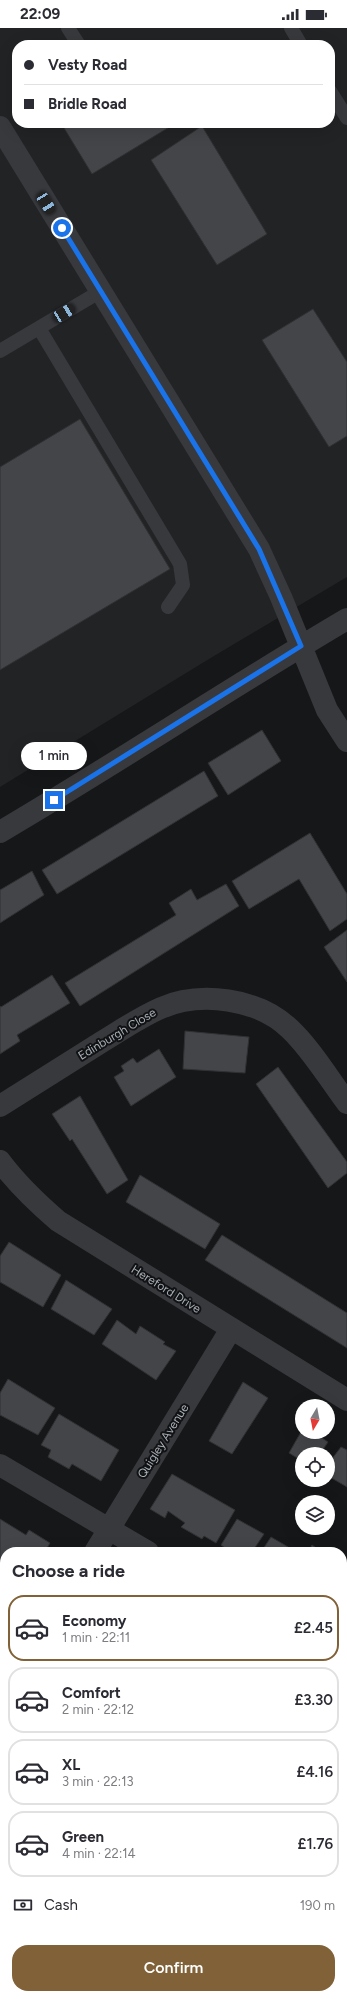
<!DOCTYPE html>
<html lang="en">
<head>
<meta charset="utf-8">
<style>
  body { margin:0; font-family:Figtree,sans-serif; background:#f2f2f3; color:#2b2b33; height:100vh; display:flex; flex-direction:column; font-size:15px; white-space:nowrap }
  * { box-sizing:border-box; margin:0 }
  p { font-size:13px; color:#7c7c81 }
  .icon { flex:none; width:22px; height:22px; fill:none; stroke:currentColor; stroke-width:2; stroke-linecap:round; stroke-linejoin:round }
  .map { position:relative; flex:1; overflow:hidden }
  .drawer { position:absolute; left:0px; top:1519px; width:347px; height:452px; display:flex; flex-direction:column; background:#fff; border-radius:16px 16px 0 0; box-shadow:0 4px 16px #0002 }
  .drawer>* { flex:none }
  .guide { position:absolute; left:12px; top:12px; width:323px; height:88px; border-radius:16px; box-shadow:0 4px 16px #0002; display:grid; align-content:center; height:88px; padding:0 12px; background:#fff }
  .needle { width:26px; rotate:190deg }
  .buttons { position:absolute; left:295px; top:1371px; display:grid; gap:8px }
  .buttons a { display:grid; place-items:center; width:40px; height:40px; border-radius:50%; background:#fff; box-shadow:0 4px 16px #0002; font-size:20px }
  .end { position:absolute; width:18px; height:18px; margin:-9px; border:5px solid #1a73e8; background:#fff; box-shadow:0 0 0 2px #fff }
  .from { border-radius:50% }
  .bubble { position:absolute; height:28px; border-radius:14px; background:#fff; box-shadow:0 4px 16px #0002; font-size:13px; font-weight:600; line-height:28px; text-align:center }
  .car { position:absolute; width:12px; height:24px; margin:-12px -6px; border-radius:5px; box-shadow:0 0 3px 1px #0007; background:linear-gradient(#222 24%,#8ab4d8 0 40%,#222 0 76%,#8ab4d8 0 86%,#222 0) }
  .guide b { display:flex; align-items:center; gap:14px; height:38px; font-size:15px }
  .guide b+b { border-top:1px solid #e1e1e2 }
  .guide i { width:10px; height:10px; background:#2b2b33 }
  ul { padding:0; list-style:none }
  li { display:flex; align-items:center; gap:12px; height:66px; margin:0 8px 6px; padding:0 4px; border:2px solid #e1e1e2; border-radius:16px }
  li div { flex:1 }
  li b { display:block; font-size:15px }
  li em { font-style:normal; font-weight:600 }
  li.on { border-color:#816137 }
  li>.icon { width:36px; height:36px; stroke-width:1.5 }
  h2 { padding:0 12px; font-size:18px; line-height:48px }
  .pay { display:flex; align-items:center; gap:10px; height:44px; padding:0 12px; font-size:15px }
  .pay p { margin-inline-start:auto }
  .primary-button { display:flex; gap:8px; margin-top:auto; padding:8px 12px }
  .primary-button a { flex:1; height:46px; border-radius:16px; background:#816137; color:#fff; font-size:16px; font-weight:600; line-height:46px; text-align:center }
  .status { display:flex; justify-content:space-between; align-items:center; height:28px; padding:0 20px; background:#fff; direction:ltr }
  .status svg { height:11px; fill:currentColor }
  .map>svg:first-child { display:block }
  .built { fill:#222325; fill-rule:evenodd }
  .building { fill:#434548; stroke:#313134 }
  .lines { fill:none; stroke-linecap:round; stroke-linejoin:round }
  .service { stroke:#38393d; stroke-width:14 }
  .minor { stroke:#38393d; stroke-width:22 }
  .route { stroke:#1a73e8; stroke-width:5 }
  .labels { text-anchor:middle; dominant-baseline:central; stroke-width:4; stroke-linejoin:round; paint-order:stroke }
  .street-label { font-size:12px; fill:#a9afb8; stroke:#111213 }
</style>
</head>
<body>
<div class="status"><b>22:09</b><svg viewBox="0 0 49 12"><path d="M0 12V9h3v3zM5 12V6h3v6zM10 12V3h3v9zM15 12V0h3v12zM26 1h20v11H26zM47 4h2v5h-2z"/></svg></div>
<div class="map">
<svg width="347" height="1971" viewBox="0 0 347 1971">
  <rect width="100%" height="100%" fill="#161718"/>
  <!-- built -->
  <path class="built" d="M0,0H347V549L209,631L0,759ZM17,17H330V95H17Z"/>
  <!-- building -->
  <path class="building" d="M61,95H176L92,146Z
    M202,98L267,206L217,237L151,132Z
    M313,281L347,334V408L329,419L262,312Z
    M80,391L170,541L0,642V439Z
    M262,702L281,733L228,767L208,735Z
    M204,743L218,768L57,866L42,842Z
    M310,805L347,866V891L330,903L299,851L249,881L232,853Z
    M32,843L44,867L0,895V862Z
    M226,856L239,878L80,978L65,955L176,887L169,875L191,861L197,872Z
    M347,902V954L324,919Z
    M52,947L70,975L17,1007L20,1013L0,1026V978L1,979Z
    M185,1003L249,1009L245,1045L183,1041Z
    M159,1021L176,1049L131,1078L114,1049L124,1043L121,1038L133,1030L137,1035Z
    M278,1039L347,1134V1145L328,1160L256,1056Z
    M80,1068L128,1152L107,1166L72,1111L70,1113L52,1086Z
    M140,1147L220,1196L205,1221L126,1174Z
    M222,1207L347,1285V1320L205,1232Z
    M9,1214L61,1247L43,1279L0,1254V1228Z
    M66,1252L112,1281L94,1307L51,1281Z
    M117,1292L136,1306L140,1298L165,1314L163,1316L176,1323L156,1352L102,1316Z
    M8,1351L55,1380L38,1407L0,1387V1365Z
    M243,1354L268,1370L232,1426L209,1413Z
    M59,1386L119,1422L101,1453L72,1436L69,1441L48,1429L51,1422L41,1417Z
    M302,1402V1404H313L328,1414L320,1426H302V1433L289,1425Z
    M341,1419L347,1422V1459L328,1448V1436Z
    M172,1446L235,1482L216,1515L204,1508L202,1511L181,1499L185,1495L168,1483L165,1490L150,1481Z
    M0,1491L26,1507L29,1502L50,1515L47,1520L54,1524H5V1538L0,1535Z
    M237,1491L264,1506L252,1524H231L221,1517Z
    M271,1509L295,1523L294,1524H261Z
    M312,1517L322,1524H308Z
    M342,1542L347,1545V1576L342,1585Z
    M343,1671L347,1674V1715L342,1721Z
    M5,1732V1766L0,1768V1734Z
    M342,1877L347,1879V1931L342,1929Z
    M0,1899L5,1909V1921L0,1923Z
    M5,1933V1964L4,1965L0,1957V1936Z
    M80,1966H112L114,1971H82Z"/>
  <g class="lines">
    <!-- service -->
    <path class="service" d="M68,0L79,17
      M291,0L301,17
      M330,63L347,90
      M39,300L180,536L183,557L168,579
      M0,323L101,263"/>
    <!-- minor -->
    <path class="minor" d="M0,99L259,521L281,569L327,682L347,713
      M0,804C117,735 230,660 347,591
      M0,1078C33,1057 67,1036 100,1015C120,1003 140,989 161,980C200,963 258,970 290,1001C312,1022 329,1051 347,1075
      M0,1133C17,1156 36,1174 58,1193L347,1372
      M0,1437L148,1524
      M95,1524L231,1301
      M0,1667L5,1661
      M342,1794L347,1788
      M309,1966L314,1971
      M180,1971L185,1966"/>
  </g>
  <g class="lines">
    <!-- route -->
    <path class="route" d="M54,772L301,618L259,521L62,200"/>
  </g>
  <g class="labels">
    <!-- street labels -->
    <g class="street-label">
      <text transform="translate(117 1006) rotate(-31)">Edinburgh Close</text>
      <text transform="translate(166 1261) rotate(32)">Hereford Drive</text>
      <text transform="translate(163 1413) rotate(-58)">Quigley Avenue</text>
    </g>
  </g>
</svg>
<div class="buttons">
<a><svg class="needle" viewBox="-14 -14 28 28"><path d="M0-13l5 13h-10z" fill="#e53935"/><path d="M0 13l5-13h-10z" fill="#7c7c81"/></svg></a>
<a><svg class="icon" aria-label="locate" viewBox="0 0 24 24"><circle cx="12" cy="12" r="6"/><path d="M12 2v4M12 18v4M2 12h4M18 12h4"/></svg></a>
<a><svg class="icon" aria-label="layers" viewBox="0 0 24 24"><path d="M12 4l9 5-9 5-9-5zM3 14l9 5 9-5"/></svg></a>
</div>
<i class="end from" style="left:62px;top:200px"></i>
<i class="end" style="left:54px;top:772px"></i>
<div class="bubble" style="left:21px;top:714px;width:66px">1 min</div>
<i class="car" style="left:46px;top:175px;rotate:148deg"></i>
<i class="car" style="left:64px;top:285px;rotate:59deg"></i>
<div class="guide">
<b><i class="from"></i>Vesty Road</b>
<b><i></i>Bridle Road</b>
</div>
<section class="drawer">
<h2>Choose a ride</h2>
<ul>
<li class="on"><svg class="icon" aria-label="car" viewBox="0 0 24 24"><path d="M5 17H2v-5l4-1 3-4h7l3 4 3 1v5h-3M9 17h6M6 11h13"/><circle cx="7" cy="17" r="2"/><circle cx="17" cy="17" r="2"/></svg><div><b>Economy</b><p>1 min · 22:11</p></div><em>£2.45</em></li>
<li><svg class="icon" aria-label="car" viewBox="0 0 24 24"><path d="M5 17H2v-5l4-1 3-4h7l3 4 3 1v5h-3M9 17h6M6 11h13"/><circle cx="7" cy="17" r="2"/><circle cx="17" cy="17" r="2"/></svg><div><b>Comfort</b><p>2 min · 22:12</p></div><em>£3.30</em></li>
<li><svg class="icon" aria-label="car" viewBox="0 0 24 24"><path d="M5 17H2v-5l4-1 3-4h7l3 4 3 1v5h-3M9 17h6M6 11h13"/><circle cx="7" cy="17" r="2"/><circle cx="17" cy="17" r="2"/></svg><div><b>XL</b><p>3 min · 22:13</p></div><em>£4.16</em></li>
<li><svg class="icon" aria-label="car" viewBox="0 0 24 24"><path d="M5 17H2v-5l4-1 3-4h7l3 4 3 1v5h-3M9 17h6M6 11h13"/><circle cx="7" cy="17" r="2"/><circle cx="17" cy="17" r="2"/></svg><div><b>Green</b><p>4 min · 22:14</p></div><em>£1.76</em></li>
</ul>
<div class="pay"><svg class="icon" aria-label="cash" viewBox="0 0 24 24"><path d="M3 7h18v10H3z"/><circle cx="12" cy="12" r="2"/></svg>Cash<p>190 m</p></div>
<div class="primary-button"><a>Confirm</a></div>
</section>
</div>
</body>
</html>
